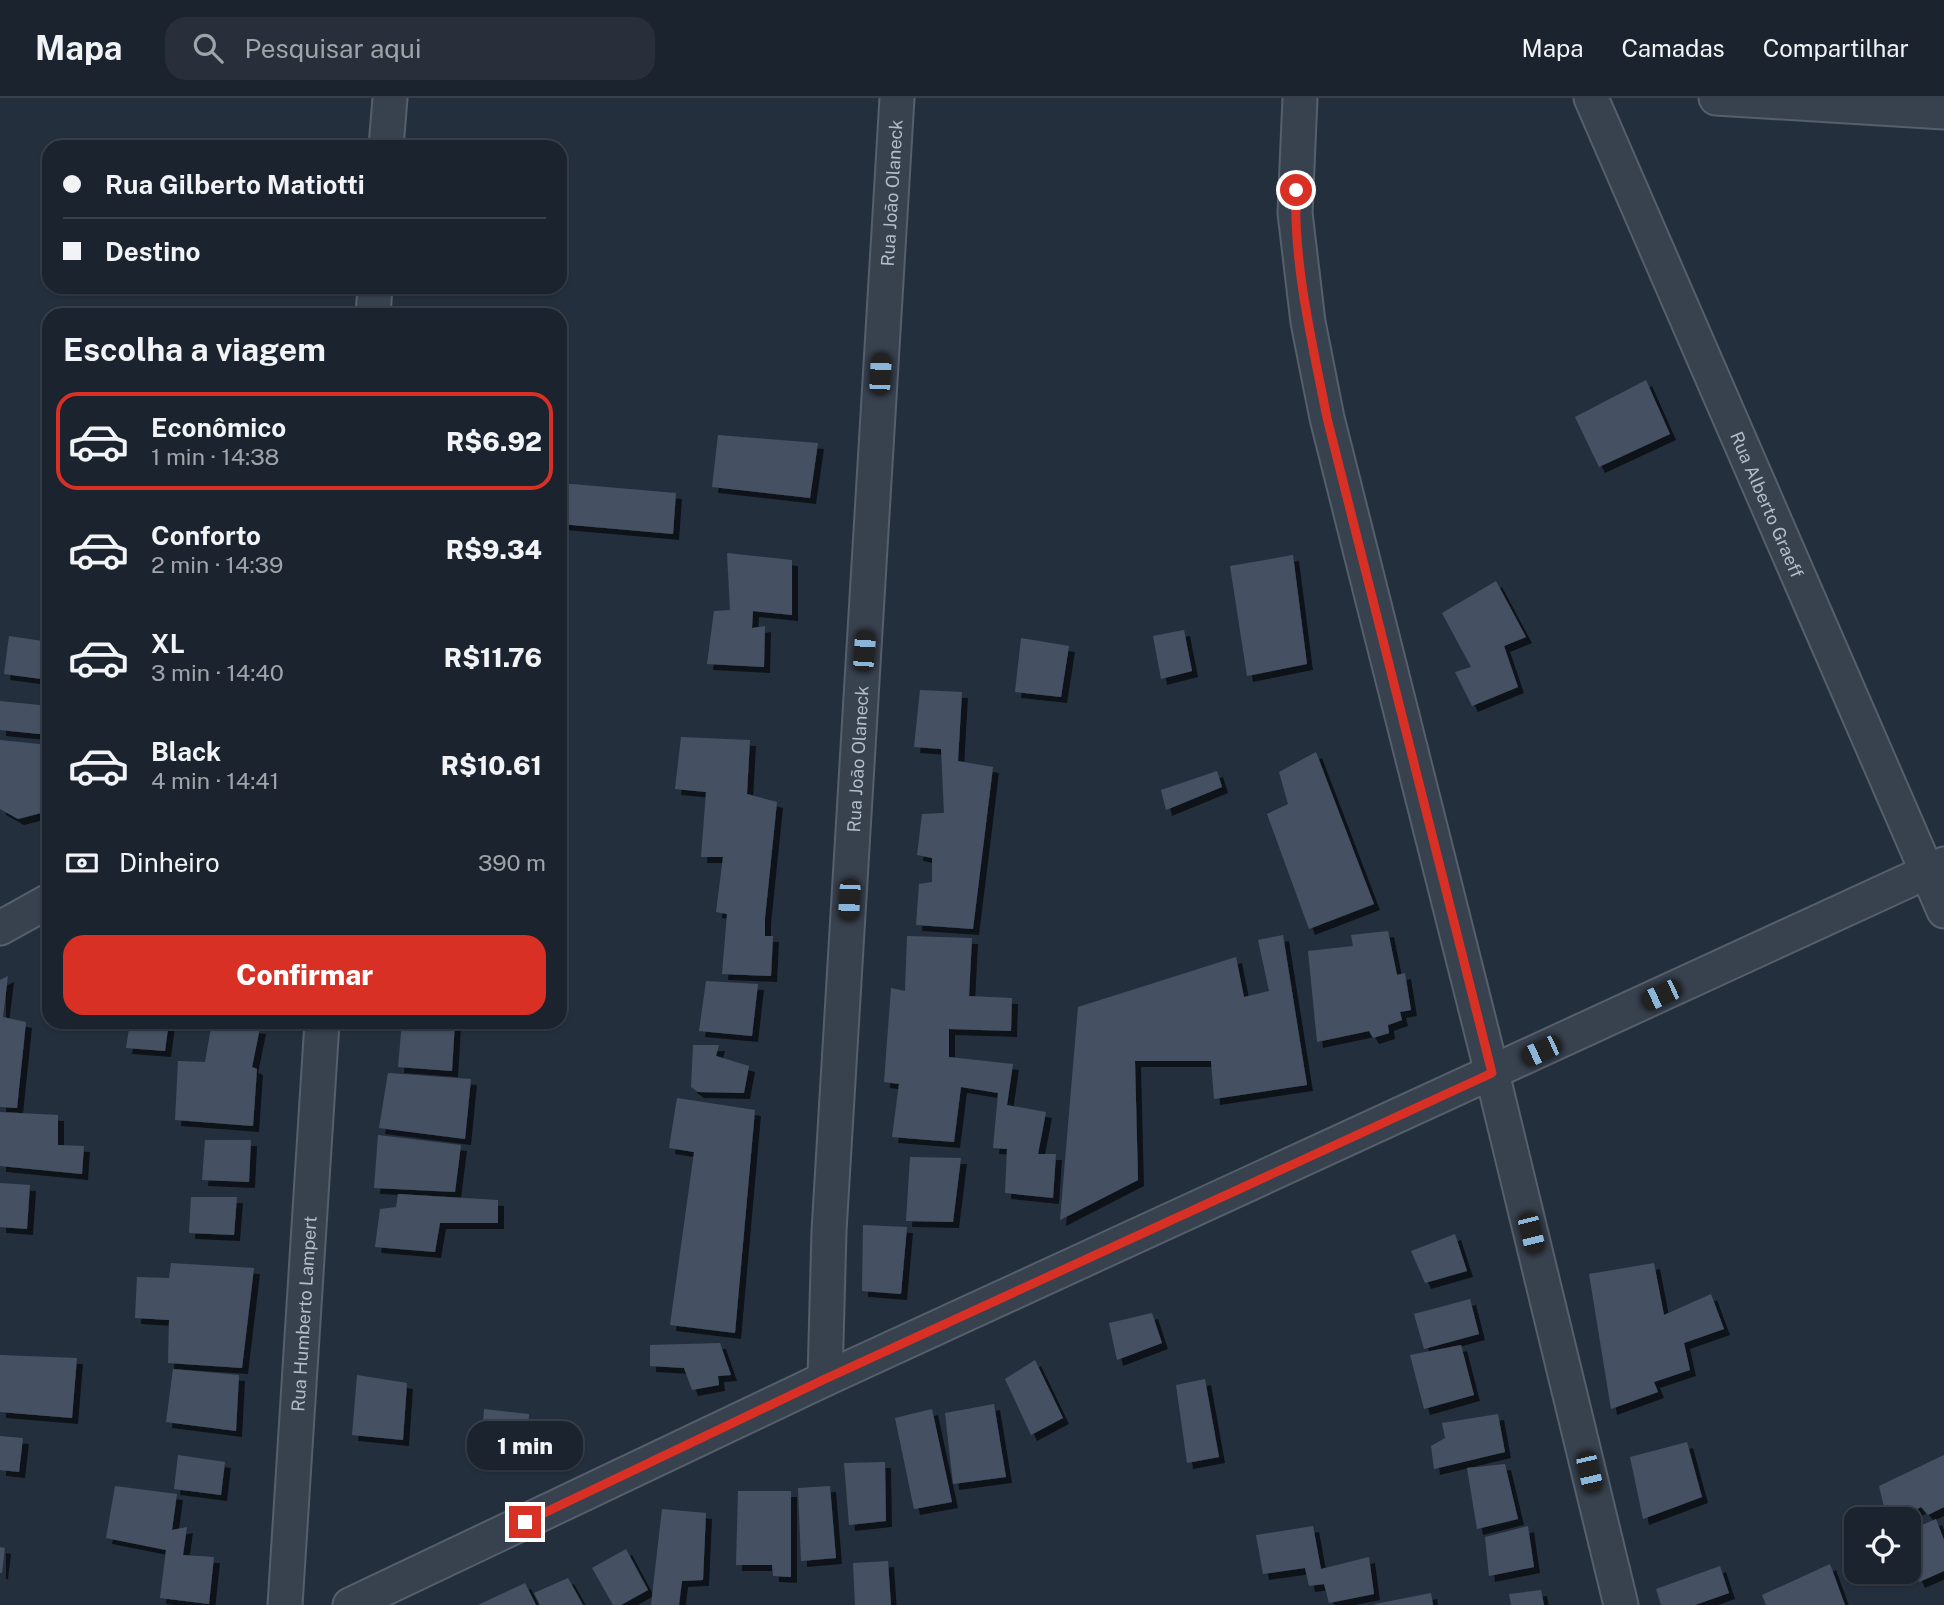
<!DOCTYPE html>
<html lang="pt">
<head>
<meta charset="utf-8">
<style>
  body { margin:0; font-family:"Public Sans",sans-serif; background:#282f3a; color:#f1f3f6; height:100vh; display:flex; flex-direction:column; font-size:26px; white-space:nowrap }
  * { box-sizing:border-box; margin:0 }
  p { font-size:23px; color:#a0a4aa }
  .icon { flex:none; width:38px; height:38px; fill:none; stroke:currentColor; stroke-width:2; stroke-linecap:round; stroke-linejoin:round }
  .map { position:relative; flex:1; overflow:hidden }
  .side { position:absolute; left:42px; top:210px; width:525px; height:721px; display:flex; flex-direction:column; background:#1b232e; border-radius:21px; box-shadow:0 2px 5px #0004,0 0 0 2px #39404a }
  .side>* { flex:none }
  .hud { position:absolute; left:42px; top:42px; width:525px; height:154px; border-radius:21px; box-shadow:0 2px 5px #0004,0 0 0 2px #39404a; display:grid; align-content:center; height:154px; padding:0 21px; background:#1b232e }
  .tools { position:absolute; left:1844px; top:1409px; display:grid; gap:14px }
  .tools a { display:grid; place-items:center; width:77px; height:77px; border-radius:14px; background:#1b232e; box-shadow:0 2px 5px #0004,0 0 0 2px #39404a; font-size:35px }
  .end { position:absolute; width:32px; height:32px; margin:-16px; border:9px solid #d93025; background:#fff; box-shadow:0 0 0 4px #fff }
  .from { border-radius:50% }
  .bubble { position:absolute; height:49px; border-radius:21px; background:#1b232e; box-shadow:0 2px 5px #0004,0 0 0 2px #39404a; font-size:23px; font-weight:800; line-height:49px; text-align:center }
  .car { position:absolute; width:21px; height:42px; margin:-21px -10px; border-radius:9px; box-shadow:0 0 5px 2px #0007; background:linear-gradient(#222 24%,#8ab4d8 0 40%,#222 0 76%,#8ab4d8 0 86%,#222 0) }
  .hud b { display:flex; align-items:center; gap:24px; height:66px; font-size:26px }
  .hud b+b { border-top:2px solid #39404a }
  .hud i { width:18px; height:18px; background:#f1f3f6 }
  ul { padding:0; list-style:none }
  li { display:flex; align-items:center; gap:21px; height:98px; margin:0 14px 10px; padding:0 7px; border:4px solid transparent; border-radius:21px }
  li div { flex:1 }
  li b { display:block; font-size:26px }
  li em { font-style:normal; font-weight:800 }
  li.active { border-color:#d93025 }
  li>.icon { width:63px; height:63px; stroke-width:1.5 }
  h2 { padding:0 21px; font-size:32px; line-height:84px }
  .pay { display:flex; align-items:center; gap:18px; height:77px; padding:0 21px; font-size:26px }
  .pay p { margin-inline-start:auto }
  .button { display:flex; gap:14px; margin-top:auto; padding:14px 21px }
  .button a { flex:1; height:80px; border-radius:21px; background:#d93025; color:#fff; font-size:28px; font-weight:800; line-height:80px; text-align:center }
  header { display:flex; align-items:center; gap:42px; box-sizing:border-box; height:98px; padding:0 35px; background:#1b232e; border-bottom:2px solid #39404a }
  header strong { font-size:33px }
  nav { display:flex; gap:38px; margin-inline-start:auto; font-size:24px }
  .search { width:490px; height:63px; background:#282f3a; display:flex; align-items:center; gap:18px; box-sizing:border-box; padding:0 24px; border-radius:21px; color:#a0a4aa; font-size:26px }
  .map>svg:first-child { display:block }
  .building { fill:#455162; filter:url(#shadow) }
  .lines { fill:none; stroke-linecap:round; stroke-linejoin:round }
  .minor-casing { stroke:#565f6c; stroke-width:37 }
  .minor { stroke:#38414e; stroke-width:33 }
  .route { stroke:#d93025; stroke-width:9 }
  .labels { text-anchor:middle; dominant-baseline:central; stroke-width:7; stroke-linejoin:round; paint-order:stroke }
  .street-label { font-size:18px; fill:#b4bcc9; stroke:#1d2633 }
</style>
</head>
<body>
<header>
<strong>Mapa</strong>
<div class="search"><svg class="icon" aria-label="search" viewBox="0 0 24 24"><circle cx="10" cy="10" r="6"/><path d="M15 15l6 6"/></svg>Pesquisar aqui</div>
<nav><a>Mapa</a><a>Camadas</a><a>Compartilhar</a></nav>
</header>
<div class="map">
<svg width="1944" height="1507" viewBox="0 0 1944 1507">
  <defs>
    <filter id="shadow"><feDropShadow dx="6" dy="6" stdDeviation="0" flood-color="#0009"/></filter>
  </defs>
  <rect width="100%" height="100%" fill="#242f3e"/>
  <!-- building -->
  <path class="building" d="M1646,282L1670,336L1599,369L1575,319Z
    M718,337L818,345L810,400L712,389Z
    M560,385L676,395L673,436L560,426Z
    M727,455L792,462V517L753,513L752,530L765,528L764,569L707,566L714,513L730,512Z
    M1293,457L1307,566L1247,578L1230,468Z
    M1496,483L1526,539L1504,548L1518,589L1472,608L1455,574L1471,569L1442,515Z
    M1184,532L1192,573L1161,581L1153,538Z
    M9,538L49,544V582L4,576Z
    M1021,540L1069,548L1061,599L1015,594Z
    M920,592L962,594L958,663L993,669L973,831L916,827L919,786L932,784V760L917,757L922,716L944,715L941,651L914,649Z
    M0,603L49,608V637L0,632Z
    M681,639L750,642L747,696L777,704L765,820V838H773L771,878L722,876L727,816L716,814L723,759H701L706,694L675,691Z
    M0,642L49,647V713L18,721L0,711Z
    M1316,654L1374,806L1309,831L1267,716L1288,706L1279,674Z
    M1217,673L1222,689L1166,712L1161,692Z
    M1388,833L1397,877L1405,875L1411,912L1400,914L1402,922L1388,927L1389,935L1373,940L1369,933L1317,944L1308,853L1353,848L1351,837Z
    M1283,837L1307,987L1214,1001L1211,963H1135L1138,1082L1060,1122L1078,909L1236,859L1244,899L1269,893L1258,842Z
    M907,838L972,840L969,898L1012,900L1011,933L949,931V959L1013,966L1007,1007L1046,1014L1038,1056H1056L1053,1100L1005,1095L1007,1051L993,1050L998,995L961,989L954,1044L892,1039L899,986L884,984L891,890L905,893Z
    M8,878L3,919L26,924L17,1010L0,1009V882Z
    M706,883L758,886L752,938L699,933Z
    M130,924H169L165,953L126,950Z
    M212,924L260,930L252,969L257,971L253,1028L175,1022L178,963L205,964Z
    M402,924H455L452,973L398,969Z
    M693,947H719L716,958L749,968L744,995L698,994L691,989Z
    M388,975L471,981L465,1041L379,1030Z
    M677,1000L755,1012L735,1235L670,1227L694,1054L669,1050Z
    M0,1014L58,1017V1047L84,1048L82,1076L0,1068Z
    M378,1037L461,1047L455,1094L374,1090Z
    M205,1042H251L249,1084L202,1082Z
    M910,1059L961,1060L953,1124L906,1123Z
    M0,1085L30,1087L27,1131L0,1129Z
    M398,1096L498,1102V1125H440L435,1154L375,1149L380,1111L396,1109Z
    M191,1099H237L234,1137L189,1135Z
    M863,1127L907,1129L901,1196L862,1193Z
    M1455,1136L1467,1173L1425,1185L1411,1153Z
    M171,1165L254,1170L242,1270L168,1265L169,1222L135,1220L137,1179L169,1180Z
    M1654,1165L1664,1217L1711,1196L1724,1231L1684,1245L1690,1272L1654,1284L1658,1294L1611,1311L1589,1176Z
    M1470,1201L1479,1236L1424,1251L1414,1216Z
    M1152,1215L1162,1245L1117,1262L1109,1225Z
    M720,1245L731,1277L718,1278L719,1287L692,1292L684,1270L650,1268V1247Z
    M1461,1247L1474,1297L1424,1311L1410,1257Z
    M0,1257L77,1260L72,1320L0,1314Z
    M1035,1262L1063,1320L1031,1337L1005,1281Z
    M173,1271L239,1277L236,1333L166,1324Z
    M357,1277L407,1285L403,1342L352,1337Z
    M1205,1281L1219,1359L1187,1365L1176,1287Z
    M994,1306L1006,1379L953,1386L945,1315Z
    M484,1311L529,1316L526,1363L481,1357Z
    M932,1311L952,1404L914,1411L895,1320Z
    M1498,1316L1505,1354L1434,1371L1431,1348L1445,1340L1442,1325Z
    M0,1338L23,1340L19,1374L0,1372Z
    M1687,1344L1702,1399L1643,1421L1630,1359Z
    M178,1357L225,1364L221,1397L174,1391Z
    M1944,1357V1409L1928,1417L1921,1409L1909,1416L1910,1421H1887L1879,1388Z
    M885,1364L886,1423L849,1427L844,1365Z
    M1505,1366L1518,1421L1477,1431L1467,1370Z
    M115,1388L177,1396L172,1432L187,1429L183,1457L214,1459L209,1506L160,1500L166,1452L106,1440Z
    M830,1388L836,1460L801,1463L798,1390Z
    M738,1393H791V1479L773,1478L772,1467H736Z
    M662,1411L706,1415L703,1482L682,1483L679,1507H651Z
    M1936,1421L1944,1442V1473L1919,1484L1909,1461V1425L1912,1431Z
    M1313,1428L1321,1471L1369,1459L1374,1496L1329,1505L1324,1486L1309,1488L1305,1470L1263,1476L1256,1437Z
    M1528,1428L1534,1469L1489,1478L1485,1439Z
    M0,1449L5,1450L2,1475H0Z
    M626,1451L648,1492L621,1507H613L592,1470Z
    M888,1463L891,1507H855L853,1465Z
    M1830,1466L1845,1507H1766L1762,1497Z
    M1720,1468L1729,1495L1695,1507H1661L1656,1491Z
    M568,1480L583,1507H540L534,1495Z
    M525,1485L536,1507H478Z
    M1541,1492L1544,1507H1511L1509,1496Z
    M1431,1495L1433,1507H1375V1506Z"/>
  <g class="lines">
    <!-- minor casing -->
    <g class="minor-casing">
      <g id="minor">
        <path d="M1300,0L1295,115L1308,224L1327,320L1492,975L1621,1507"/>
        <path id="s1" d="M1591,0L1944,813"/>
        <path d="M1716,0L1944,14"/>
        <path d="M386,49L390,0"/>
        <path d="M373,217L375,189"/>
        <path d="M0,830L49,803"/>
        <path id="s2" d="M825,1281L829,1133L897,0"/>
        <path id="s3" d="M285,1507L322,924"/>
        <path d="M350,1507L825,1281L1944,766"/>
      </g>
    </g>
    <!-- minor -->
    <use href="#minor" class="minor"/>
  </g>
  <g class="lines">
    <!-- route -->
    <path class="route" d="M525,1424L825,1281L1492,975L1327,320C1313,248 1293,166 1296,92"/>
  </g>
  <g class="labels">
    <!-- street labels -->
    <g class="street-label">
      <text stroke="none"><textPath href="#s2" startOffset="1188">Rua João Olaneck</textPath></text>
      <text stroke="none"><textPath href="#s1" startOffset="443">Rua Alberto Graeff</textPath></text>
      <text stroke="none"><textPath href="#s2" startOffset="621">Rua João Olaneck</textPath></text>
      <text stroke="none"><textPath href="#s3" startOffset="292">Rua Humberto Lampert</textPath></text>
    </g>
  </g>
</svg>
<div class="tools">
<a><svg class="icon" aria-label="locate" viewBox="0 0 24 24"><circle cx="12" cy="12" r="6"/><path d="M12 2v4M12 18v4M2 12h4M18 12h4"/></svg></a>
</div>
<i class="end from" style="left:1296px;top:92px"></i>
<i class="end" style="left:525px;top:1424px"></i>
<div class="bubble" style="left:467px;top:1323px;width:116px">1 min</div>
<i class="car" style="left:880px;top:276px;rotate:3deg"></i>
<i class="car" style="left:864px;top:553px;rotate:4deg"></i>
<i class="car" style="left:849px;top:802px;rotate:183deg"></i>
<i class="car" style="left:1661px;top:897px;rotate:245deg"></i>
<i class="car" style="left:1541px;top:953px;rotate:245deg"></i>
<i class="car" style="left:1531px;top:1135px;rotate:166deg"></i>
<i class="car" style="left:1589px;top:1374px;rotate:167deg"></i>
<div class="hud">
<b><i class="from"></i>Rua Gilberto Matiotti</b>
<b><i></i>Destino</b>
</div>
<section class="side">
<h2>Escolha a viagem</h2>
<ul>
<li class="active"><svg class="icon" aria-label="car" viewBox="0 0 24 24"><path d="M5 17H2v-5l4-1 3-4h7l3 4 3 1v5h-3M9 17h6M6 11h13"/><circle cx="7" cy="17" r="2"/><circle cx="17" cy="17" r="2"/></svg><div><b>Econômico</b><p>1 min · 14:38</p></div><em>R$6.92</em></li>
<li><svg class="icon" aria-label="car" viewBox="0 0 24 24"><path d="M5 17H2v-5l4-1 3-4h7l3 4 3 1v5h-3M9 17h6M6 11h13"/><circle cx="7" cy="17" r="2"/><circle cx="17" cy="17" r="2"/></svg><div><b>Conforto</b><p>2 min · 14:39</p></div><em>R$9.34</em></li>
<li><svg class="icon" aria-label="car" viewBox="0 0 24 24"><path d="M5 17H2v-5l4-1 3-4h7l3 4 3 1v5h-3M9 17h6M6 11h13"/><circle cx="7" cy="17" r="2"/><circle cx="17" cy="17" r="2"/></svg><div><b>XL</b><p>3 min · 14:40</p></div><em>R$11.76</em></li>
<li><svg class="icon" aria-label="car" viewBox="0 0 24 24"><path d="M5 17H2v-5l4-1 3-4h7l3 4 3 1v5h-3M9 17h6M6 11h13"/><circle cx="7" cy="17" r="2"/><circle cx="17" cy="17" r="2"/></svg><div><b>Black</b><p>4 min · 14:41</p></div><em>R$10.61</em></li>
</ul>
<div class="pay"><svg class="icon" aria-label="cash" viewBox="0 0 24 24"><path d="M3 7h18v10H3z"/><circle cx="12" cy="12" r="2"/></svg>Dinheiro<p>390 m</p></div>
<div class="button"><a>Confirmar</a></div>
</section>
</div>
</body>
</html>
